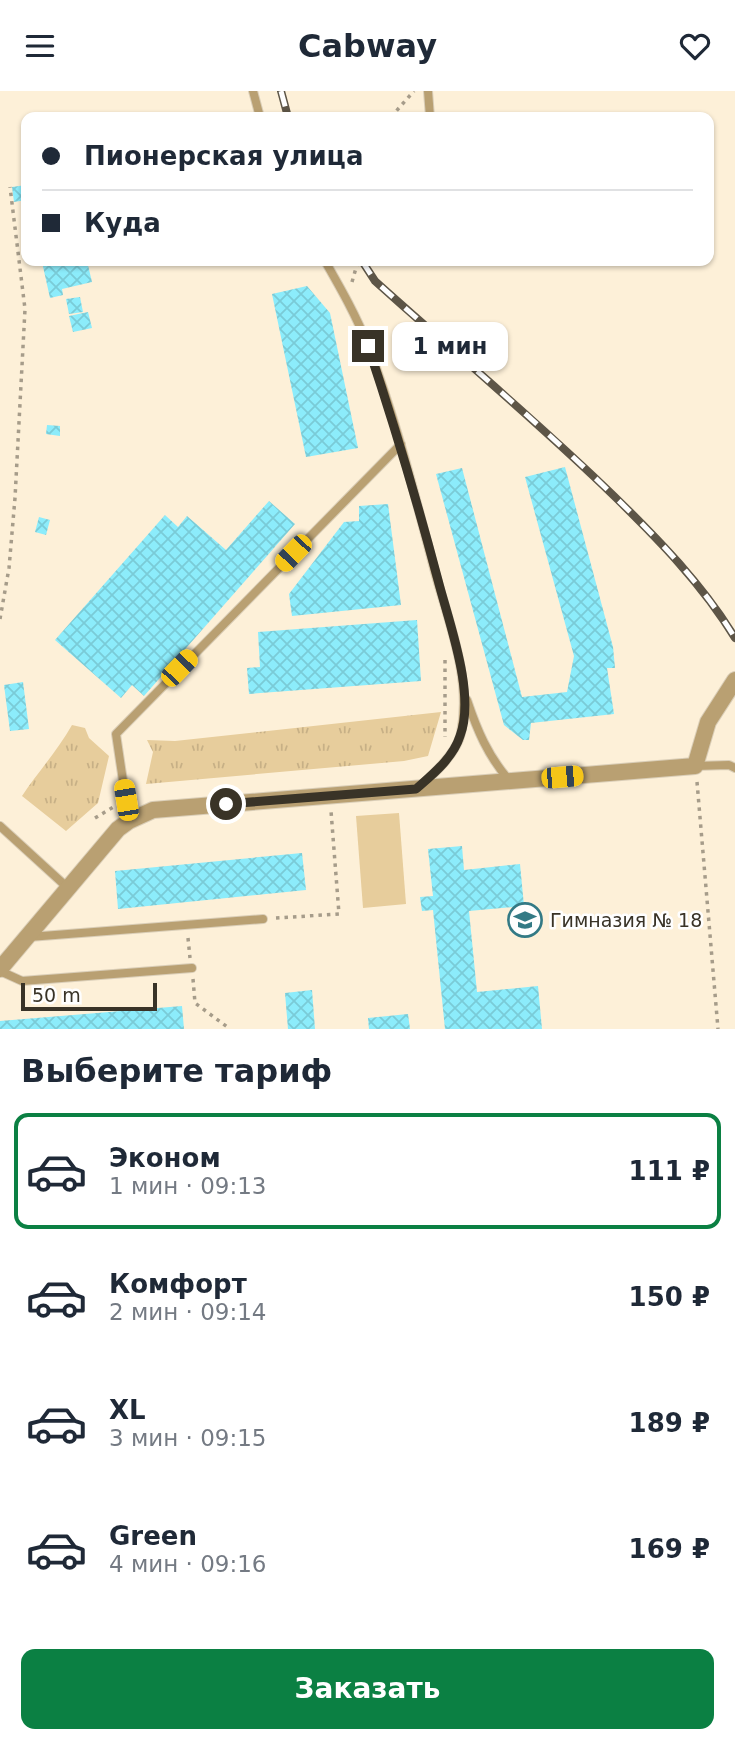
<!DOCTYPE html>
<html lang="ru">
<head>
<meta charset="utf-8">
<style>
  body { margin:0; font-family:"DejaVu Sans",sans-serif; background:#f2f2f3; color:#1f2937; height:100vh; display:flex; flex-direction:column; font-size:26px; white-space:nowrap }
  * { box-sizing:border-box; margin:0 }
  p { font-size:23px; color:#747a83 }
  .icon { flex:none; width:38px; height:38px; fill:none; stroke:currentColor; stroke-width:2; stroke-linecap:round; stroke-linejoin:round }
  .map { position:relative; height:938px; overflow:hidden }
  .details { display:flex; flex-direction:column; background:#fff; flex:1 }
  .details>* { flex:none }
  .hud { position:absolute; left:21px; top:21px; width:693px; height:154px; border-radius:14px; box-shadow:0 2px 5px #0004; display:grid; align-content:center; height:154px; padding:0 21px; background:#fff }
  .scale { position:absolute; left:21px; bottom:18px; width:136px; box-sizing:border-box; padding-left:7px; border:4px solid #393327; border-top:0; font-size:19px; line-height:24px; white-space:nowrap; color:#393327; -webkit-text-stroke:5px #fefefe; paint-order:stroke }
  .end { position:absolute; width:32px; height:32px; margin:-16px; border:9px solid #393327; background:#fff; box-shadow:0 0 0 4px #fff }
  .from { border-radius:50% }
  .bubble { position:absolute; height:49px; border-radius:14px; background:#fff; box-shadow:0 2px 5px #0004; font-size:23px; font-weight:600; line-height:49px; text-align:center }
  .car { position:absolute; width:21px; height:42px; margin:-21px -10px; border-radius:9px; box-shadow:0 0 5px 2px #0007; background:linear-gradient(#f5c518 24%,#345 0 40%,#f5c518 0 76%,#345 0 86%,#f5c518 0) }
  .hud b { display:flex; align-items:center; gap:24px; height:66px; font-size:26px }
  .hud b+b { border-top:2px solid #e0e1e3 }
  .hud i { width:18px; height:18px; background:#1f2937 }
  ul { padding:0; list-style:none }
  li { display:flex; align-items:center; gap:21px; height:116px; margin:0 14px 10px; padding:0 7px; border:4px solid transparent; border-radius:14px }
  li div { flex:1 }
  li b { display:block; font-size:26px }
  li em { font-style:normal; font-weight:600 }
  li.on { border-color:#0b8043 }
  li>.icon { width:63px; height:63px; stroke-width:1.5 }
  h2 { padding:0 21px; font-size:32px; line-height:84px }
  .button { display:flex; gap:14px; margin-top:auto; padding:14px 21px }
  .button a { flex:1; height:80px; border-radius:14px; background:#0b8043; color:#fff; font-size:28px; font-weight:600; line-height:80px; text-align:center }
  header { display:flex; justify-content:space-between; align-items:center; height:91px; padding:0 21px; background:#fff; font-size:32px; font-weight:600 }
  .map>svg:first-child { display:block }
  .grass { fill:url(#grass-tufts) }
  .garden { fill:#e7cd9c }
  .building { fill:url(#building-cross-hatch) }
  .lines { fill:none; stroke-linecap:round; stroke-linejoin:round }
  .service-casing { stroke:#daceb8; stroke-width:10 }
  .minor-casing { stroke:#daceb8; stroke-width:18 }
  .path { stroke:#a69c8a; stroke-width:3.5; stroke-dasharray:3.5 5; stroke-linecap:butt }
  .service { stroke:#b9a072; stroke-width:8 }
  .minor { stroke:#b9a072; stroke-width:16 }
  .rail-casing { stroke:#5d5547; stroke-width:8 }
  .rail { stroke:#fefefe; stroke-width:5; stroke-dasharray:16; stroke-linecap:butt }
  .route { stroke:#393327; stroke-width:9 }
  .labels { text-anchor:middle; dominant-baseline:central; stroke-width:5; stroke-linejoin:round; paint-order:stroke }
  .poi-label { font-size:19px; fill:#393327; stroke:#fefefe; text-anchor:start }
</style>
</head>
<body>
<header><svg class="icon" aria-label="menu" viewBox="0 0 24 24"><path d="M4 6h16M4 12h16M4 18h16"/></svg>Cabway<svg class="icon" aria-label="heart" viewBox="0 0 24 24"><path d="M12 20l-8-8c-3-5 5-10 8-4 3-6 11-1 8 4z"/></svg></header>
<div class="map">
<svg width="735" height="938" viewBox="0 0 735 938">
  <defs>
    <pattern id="grass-tufts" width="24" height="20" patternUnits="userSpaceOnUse" patternTransform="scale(1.75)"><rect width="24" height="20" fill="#e7cd9c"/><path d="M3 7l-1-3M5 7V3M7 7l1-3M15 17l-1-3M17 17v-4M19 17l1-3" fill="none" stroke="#c7b086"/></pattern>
    <pattern id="building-cross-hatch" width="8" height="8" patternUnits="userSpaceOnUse" patternTransform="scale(1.75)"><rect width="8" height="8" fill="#8cecfb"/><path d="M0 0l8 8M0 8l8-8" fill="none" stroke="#7acbd7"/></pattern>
  </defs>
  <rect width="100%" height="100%" fill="#fdf0d8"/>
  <!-- grass -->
  <path class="grass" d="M441,621L428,665L404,670L146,693L153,661L147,649L175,650Z
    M72,634L85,637L89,647L109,665L98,712L66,740L22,705C38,681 58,659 72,634Z"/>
  <!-- garden -->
  <path class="garden" d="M399,722L406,813L363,817L356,725Z"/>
  <!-- building -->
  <path class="building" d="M26,94V109L14,111L12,96Z
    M87,170L92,191L62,198L63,204L50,207L42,171Z
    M307,195L330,222L358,357L306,366L272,203Z
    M80,206L83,221L69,223L66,208Z
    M88,221L92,237L73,241L69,225Z
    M47,334L60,335V345L46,343Z
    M565,376L613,556L615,577H607L614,623L531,632L529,649H523L504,634L436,383L462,377L522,606L567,601L574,565L525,386Z
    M269,410L295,433L144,605L132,594L121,607L55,549L165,424L178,436L187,425L226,459Z
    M388,413L401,514L292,525L289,503L344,431L359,430V415Z
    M39,426L50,429L46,444L35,441Z
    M417,529L421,590L249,603L247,577L260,576L258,541Z
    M23,591L29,638L10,640L4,594Z
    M462,755L464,779L520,773L524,815L469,820L477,901L538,895L542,938H445L433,819L422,820L420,806L433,805L428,758Z
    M302,762L306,799L118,818L115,780Z
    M312,899L315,938H288L285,902Z
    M182,915L184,938H0V930Z
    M408,923L410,938H369L368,927Z"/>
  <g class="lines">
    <!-- service casing -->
    <g class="service-casing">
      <path id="service" d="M253,0L260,26
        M428,0L430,26
        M325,170C341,198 357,226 368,255C396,328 415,405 435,481C449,532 472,588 461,642C457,662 434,683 419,696
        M467,609C477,639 488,665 509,689
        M695,675L729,674L735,677
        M129,730L116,643L401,353
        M0,735L68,797
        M29,846L263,828
        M0,880L22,890L192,877"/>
    </g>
    <!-- minor casing -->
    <g class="minor-casing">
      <path id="minor" d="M0,878L118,738L129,730L153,719L695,675L708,631L735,589"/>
    </g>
    <!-- path -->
    <path class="path" d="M391,26L414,0
      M352,191L358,170
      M0,528L9,477L15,407L25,218L10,96
      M445,569V646
      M697,691L718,938
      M95,727L115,715
      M276,827L339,823L331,720
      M188,847L190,867
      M193,888L195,912L230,938"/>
    <!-- service -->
    <use href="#service" class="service"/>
    <!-- minor -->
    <use href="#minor" class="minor"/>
    <!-- rail casing -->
    <g class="rail-casing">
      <path id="rail" d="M281,0L288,26
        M362,170L375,190C455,262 537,330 614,405C658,448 703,494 735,547"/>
    </g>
    <!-- rail -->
    <use href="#rail" class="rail"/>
  </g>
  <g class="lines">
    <!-- route -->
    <path class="route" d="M226,713L416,698C433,683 453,667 460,645C476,603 449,532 438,489C417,410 394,333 368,255"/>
  </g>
  <!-- icons -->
  <defs>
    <g id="school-ring" transform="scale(1.75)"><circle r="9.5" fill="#fefefe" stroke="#337a85" stroke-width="1.5"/><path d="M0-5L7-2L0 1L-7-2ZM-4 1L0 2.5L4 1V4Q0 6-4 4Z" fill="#337a85"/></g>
  </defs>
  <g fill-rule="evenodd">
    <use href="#school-ring" x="525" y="829"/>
  </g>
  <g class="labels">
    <!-- poi labels -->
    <g class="poi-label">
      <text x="550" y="829">Гимназия № 18</text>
    </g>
  </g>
</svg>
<div class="scale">50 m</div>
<i class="end from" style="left:226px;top:713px"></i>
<i class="end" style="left:368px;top:255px"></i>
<div class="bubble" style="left:392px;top:231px;width:116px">1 мин</div>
<i class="car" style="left:293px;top:462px;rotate:224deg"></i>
<i class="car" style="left:179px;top:577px;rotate:44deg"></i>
<i class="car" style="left:562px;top:686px;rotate:85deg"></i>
<i class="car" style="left:126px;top:709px;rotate:351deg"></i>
<div class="hud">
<b><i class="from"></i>Пионерская улица</b>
<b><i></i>Куда</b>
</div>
</div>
<section class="details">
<h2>Выберите тариф</h2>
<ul>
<li class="on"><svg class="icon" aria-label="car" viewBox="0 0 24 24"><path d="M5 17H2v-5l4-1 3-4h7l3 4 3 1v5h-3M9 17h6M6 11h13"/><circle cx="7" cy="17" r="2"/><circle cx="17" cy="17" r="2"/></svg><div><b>Эконом</b><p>1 мин · 09:13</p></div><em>111 ₽</em></li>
<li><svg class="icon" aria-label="car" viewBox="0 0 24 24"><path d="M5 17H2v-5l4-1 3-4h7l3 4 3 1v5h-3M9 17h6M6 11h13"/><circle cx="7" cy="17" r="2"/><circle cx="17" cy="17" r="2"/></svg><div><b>Комфорт</b><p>2 мин · 09:14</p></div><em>150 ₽</em></li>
<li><svg class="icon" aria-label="car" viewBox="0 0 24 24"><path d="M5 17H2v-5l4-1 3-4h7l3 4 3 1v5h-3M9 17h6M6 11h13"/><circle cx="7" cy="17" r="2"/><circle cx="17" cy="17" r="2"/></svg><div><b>XL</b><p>3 мин · 09:15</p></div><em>189 ₽</em></li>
<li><svg class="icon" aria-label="car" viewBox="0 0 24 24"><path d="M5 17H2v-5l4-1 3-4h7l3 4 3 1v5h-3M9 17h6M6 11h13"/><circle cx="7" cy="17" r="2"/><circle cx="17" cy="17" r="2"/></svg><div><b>Green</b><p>4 мин · 09:16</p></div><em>169 ₽</em></li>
</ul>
<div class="button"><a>Заказать</a></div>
</section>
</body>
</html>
